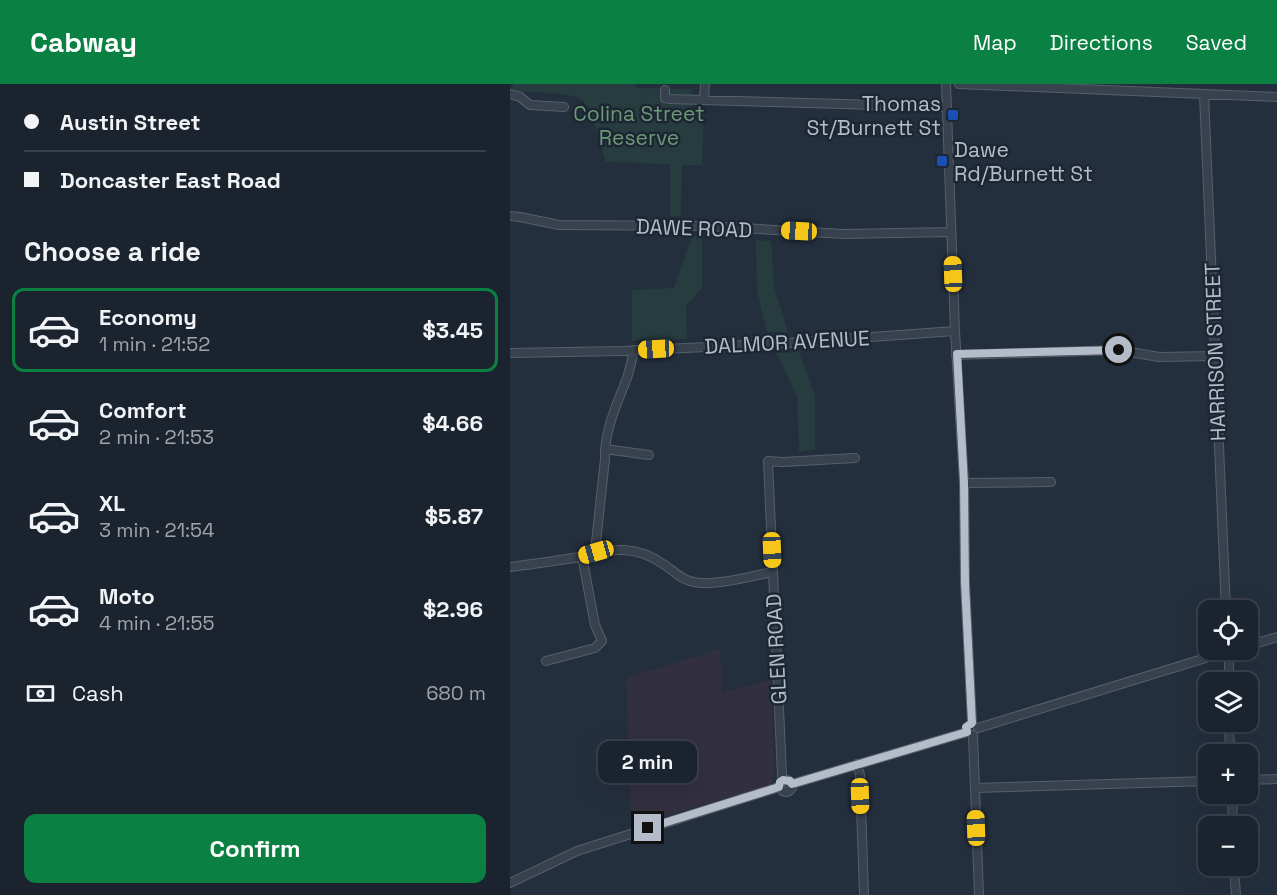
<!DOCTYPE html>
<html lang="en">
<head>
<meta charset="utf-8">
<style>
  body { margin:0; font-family:"Space Grotesk",sans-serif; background:#282f3a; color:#f1f3f6; height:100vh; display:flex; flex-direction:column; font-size:22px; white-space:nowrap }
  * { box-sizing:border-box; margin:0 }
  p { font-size:20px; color:#a0a4aa }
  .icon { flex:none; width:33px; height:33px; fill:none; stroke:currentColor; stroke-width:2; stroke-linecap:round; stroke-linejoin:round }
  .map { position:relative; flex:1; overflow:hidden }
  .side { display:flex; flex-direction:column; background:#1b232e; width:510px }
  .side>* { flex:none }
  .banner { display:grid; align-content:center; height:132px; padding:0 24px; background:#1b232e }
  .controls { position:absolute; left:688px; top:516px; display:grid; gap:12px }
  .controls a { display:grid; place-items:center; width:60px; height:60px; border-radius:12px; background:#1b232e; box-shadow:0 6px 24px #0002,0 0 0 2px #39404a; font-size:30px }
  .end { position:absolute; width:27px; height:27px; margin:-14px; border:8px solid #b4bcc9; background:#111; box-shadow:0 0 0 3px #111 }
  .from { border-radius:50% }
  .bubble { position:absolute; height:42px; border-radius:12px; background:#1b232e; box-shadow:0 6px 24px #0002,0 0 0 2px #39404a; font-size:20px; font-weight:600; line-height:42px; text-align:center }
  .car { position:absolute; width:18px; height:36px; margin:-18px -9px; border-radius:8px; box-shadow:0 0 4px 2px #0007; background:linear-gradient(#f5c518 24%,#345 0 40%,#f5c518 0 76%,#345 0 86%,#f5c518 0) }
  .banner b { display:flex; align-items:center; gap:21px; height:57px; font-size:22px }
  .banner b+b { border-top:2px solid #39404a }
  .banner i { width:15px; height:15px; background:#f1f3f6 }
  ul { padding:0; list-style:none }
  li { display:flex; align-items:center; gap:18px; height:84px; margin:0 12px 9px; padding:0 12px; border:3px solid transparent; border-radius:12px }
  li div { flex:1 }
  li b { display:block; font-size:22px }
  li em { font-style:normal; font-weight:600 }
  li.on { border-color:#0b8043 }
  li>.icon { width:54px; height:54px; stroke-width:1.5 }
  h2 { padding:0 24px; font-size:27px; line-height:72px }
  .pay { display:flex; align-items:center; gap:15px; height:66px; padding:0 24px; font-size:22px }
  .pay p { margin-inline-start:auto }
  .button { display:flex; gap:12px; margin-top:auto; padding:12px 24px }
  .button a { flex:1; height:69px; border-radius:12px; background:#0b8043; color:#fff; font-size:24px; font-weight:600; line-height:69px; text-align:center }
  header { display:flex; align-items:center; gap:36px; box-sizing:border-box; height:84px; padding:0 30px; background:#0b8043; color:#fff }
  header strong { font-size:28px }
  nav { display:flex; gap:33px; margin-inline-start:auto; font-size:21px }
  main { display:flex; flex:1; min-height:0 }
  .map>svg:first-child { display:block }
  .medical { fill:#32303f }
  .green { fill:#263c3f }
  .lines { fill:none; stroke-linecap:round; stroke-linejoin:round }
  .minor-casing { stroke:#565f6c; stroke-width:10 }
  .minor { stroke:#38414e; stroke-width:8 }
  .route { stroke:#b4bcc9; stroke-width:8 }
  .transit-dot { fill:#1a4fb4; stroke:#1d2633; stroke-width:2 }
  .labels { text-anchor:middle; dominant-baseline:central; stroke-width:5; stroke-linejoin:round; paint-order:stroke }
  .poi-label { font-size:21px; fill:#b4bcc9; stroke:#1d2633; text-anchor:end }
  .park-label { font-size:21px; fill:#6b9a76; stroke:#1d2633 }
  .street-label { font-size:21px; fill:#b4bcc9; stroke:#1d2633 }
</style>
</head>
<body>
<header>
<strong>Cabway</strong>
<nav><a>Map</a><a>Directions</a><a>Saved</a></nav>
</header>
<main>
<section class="side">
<div class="banner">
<b><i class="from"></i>Austin Street</b>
<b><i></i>Doncaster East Road</b>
</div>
<h2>Choose a ride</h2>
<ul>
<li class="on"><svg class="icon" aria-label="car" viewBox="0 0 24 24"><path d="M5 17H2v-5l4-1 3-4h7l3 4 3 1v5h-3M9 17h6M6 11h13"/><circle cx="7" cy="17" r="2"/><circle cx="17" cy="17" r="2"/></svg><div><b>Economy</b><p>1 min · 21:52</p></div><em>$3.45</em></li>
<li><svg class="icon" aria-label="car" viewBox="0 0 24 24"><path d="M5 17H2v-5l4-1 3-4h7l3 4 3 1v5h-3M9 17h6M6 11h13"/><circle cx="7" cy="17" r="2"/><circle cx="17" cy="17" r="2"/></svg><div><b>Comfort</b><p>2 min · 21:53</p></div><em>$4.66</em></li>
<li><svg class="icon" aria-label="car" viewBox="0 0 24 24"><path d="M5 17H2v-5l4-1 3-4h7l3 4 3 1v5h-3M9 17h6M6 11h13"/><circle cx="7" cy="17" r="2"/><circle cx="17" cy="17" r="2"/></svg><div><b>XL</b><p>3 min · 21:54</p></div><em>$5.87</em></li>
<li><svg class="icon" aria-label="car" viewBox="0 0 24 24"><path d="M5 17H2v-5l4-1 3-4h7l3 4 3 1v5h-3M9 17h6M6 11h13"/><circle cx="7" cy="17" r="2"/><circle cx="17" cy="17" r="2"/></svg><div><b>Moto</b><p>4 min · 21:55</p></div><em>$2.96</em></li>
</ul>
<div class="pay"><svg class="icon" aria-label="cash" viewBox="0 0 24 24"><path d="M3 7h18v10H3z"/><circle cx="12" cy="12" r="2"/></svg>Cash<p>680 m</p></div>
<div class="button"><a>Confirm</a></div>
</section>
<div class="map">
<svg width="767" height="811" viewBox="0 0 767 811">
  <rect width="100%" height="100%" fill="#242f3e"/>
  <!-- medical -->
  <path class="medical" d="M210,565L212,609L261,596L265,691L261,701L121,742L116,594Z"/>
  <!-- green -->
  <path class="green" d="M3,0H125L126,4L182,5L181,24L194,25L192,81H172L171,132H160V80L96,78C91,64 83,25 72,16C61,7 18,9 2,8Z
    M182,152H192V204L176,222L177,255L122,257V206L164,204Z
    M246,156L261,157L264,202L278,248H257L247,207Z
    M289,268L305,311V366L289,368L287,312L266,269Z"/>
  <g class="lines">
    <!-- minor casing -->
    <g class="minor-casing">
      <path id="minor" d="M436,0L445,247L454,399L455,499L462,639
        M449,0L767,13
        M155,6V14L159,15L437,23
        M0,10L10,13L20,21L54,23
        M694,10L716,526
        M194,16L195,0
        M0,132L10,133L49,141L197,142L334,150L441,148
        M0,269L113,267L278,259L445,247
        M446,271L609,266L649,273L705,272
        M95,365L139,371
        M454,399L541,398
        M85,468L95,375C94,347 107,320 117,294C120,285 122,275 124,266
        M0,483C23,480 46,477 69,473C84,470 98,465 114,466C128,467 142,472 153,480C163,486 169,494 180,497C200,504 241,492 263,488
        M738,562L767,553
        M724,566H726
        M36,577L85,564L92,557L85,541L72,472
        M719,598V574
        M719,638L720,670
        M468,644L712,569
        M463,651L469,811
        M347,680L350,691L354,811
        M270 702a6 6 0 1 1 12 0a6 6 0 1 1-12 0Z
        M273,696L272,691L258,377L273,378L345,374
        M738,696L767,695
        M282,700L457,648
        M465,704L699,697
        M722,710L723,742
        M724,782L726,811
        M0,799L67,767L269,703"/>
    </g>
    <!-- minor -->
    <use href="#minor" class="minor"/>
  </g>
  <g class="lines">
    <!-- route -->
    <path class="route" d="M138,744L269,703L270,698L273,696L280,697L282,700L457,648L456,643L462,639L455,499L454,399L447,270L609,266"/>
  </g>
  <!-- markers -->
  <g class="transit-dot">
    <rect x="437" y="25" width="12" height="12" rx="3"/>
    <rect x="426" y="71" width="12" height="12" rx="3"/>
  </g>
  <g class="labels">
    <!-- poi labels -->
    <g class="poi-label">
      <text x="431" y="19">Thomas<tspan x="431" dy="24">St/Burnett St</tspan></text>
      <text x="444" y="65" text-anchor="start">Dawe<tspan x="444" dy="24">Rd/Burnett St</tspan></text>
    </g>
    <!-- park labels -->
    <g class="park-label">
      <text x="129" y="29">Colina Street<tspan x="129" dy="24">Reserve</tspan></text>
    </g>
    <!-- street labels -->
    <g class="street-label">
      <text transform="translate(184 144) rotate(2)">DAWE ROAD</text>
      <text transform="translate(277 258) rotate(-3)">DALMOR AVENUE</text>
      <text transform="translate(705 268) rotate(-92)">HARRISON STREET</text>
      <text transform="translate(266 565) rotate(-93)">GLEN ROAD</text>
    </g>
  </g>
</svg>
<div class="controls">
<a><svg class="icon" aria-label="locate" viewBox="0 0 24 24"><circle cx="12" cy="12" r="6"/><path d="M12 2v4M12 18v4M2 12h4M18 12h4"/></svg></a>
<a><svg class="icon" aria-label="layers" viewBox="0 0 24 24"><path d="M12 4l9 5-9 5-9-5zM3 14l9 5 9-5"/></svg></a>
<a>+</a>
<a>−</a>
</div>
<i class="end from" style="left:609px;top:266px"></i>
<i class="end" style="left:138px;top:744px"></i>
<div class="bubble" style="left:88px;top:657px;width:99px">2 min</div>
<i class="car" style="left:289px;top:147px;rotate:273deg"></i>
<i class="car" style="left:443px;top:190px;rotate:358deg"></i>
<i class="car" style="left:146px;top:265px;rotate:267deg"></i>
<i class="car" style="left:262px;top:466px;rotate:178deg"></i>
<i class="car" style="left:86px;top:468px;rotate:254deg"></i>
<i class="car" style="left:350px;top:712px;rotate:178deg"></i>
<i class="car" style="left:466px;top:744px;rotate:358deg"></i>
</div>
</main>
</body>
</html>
